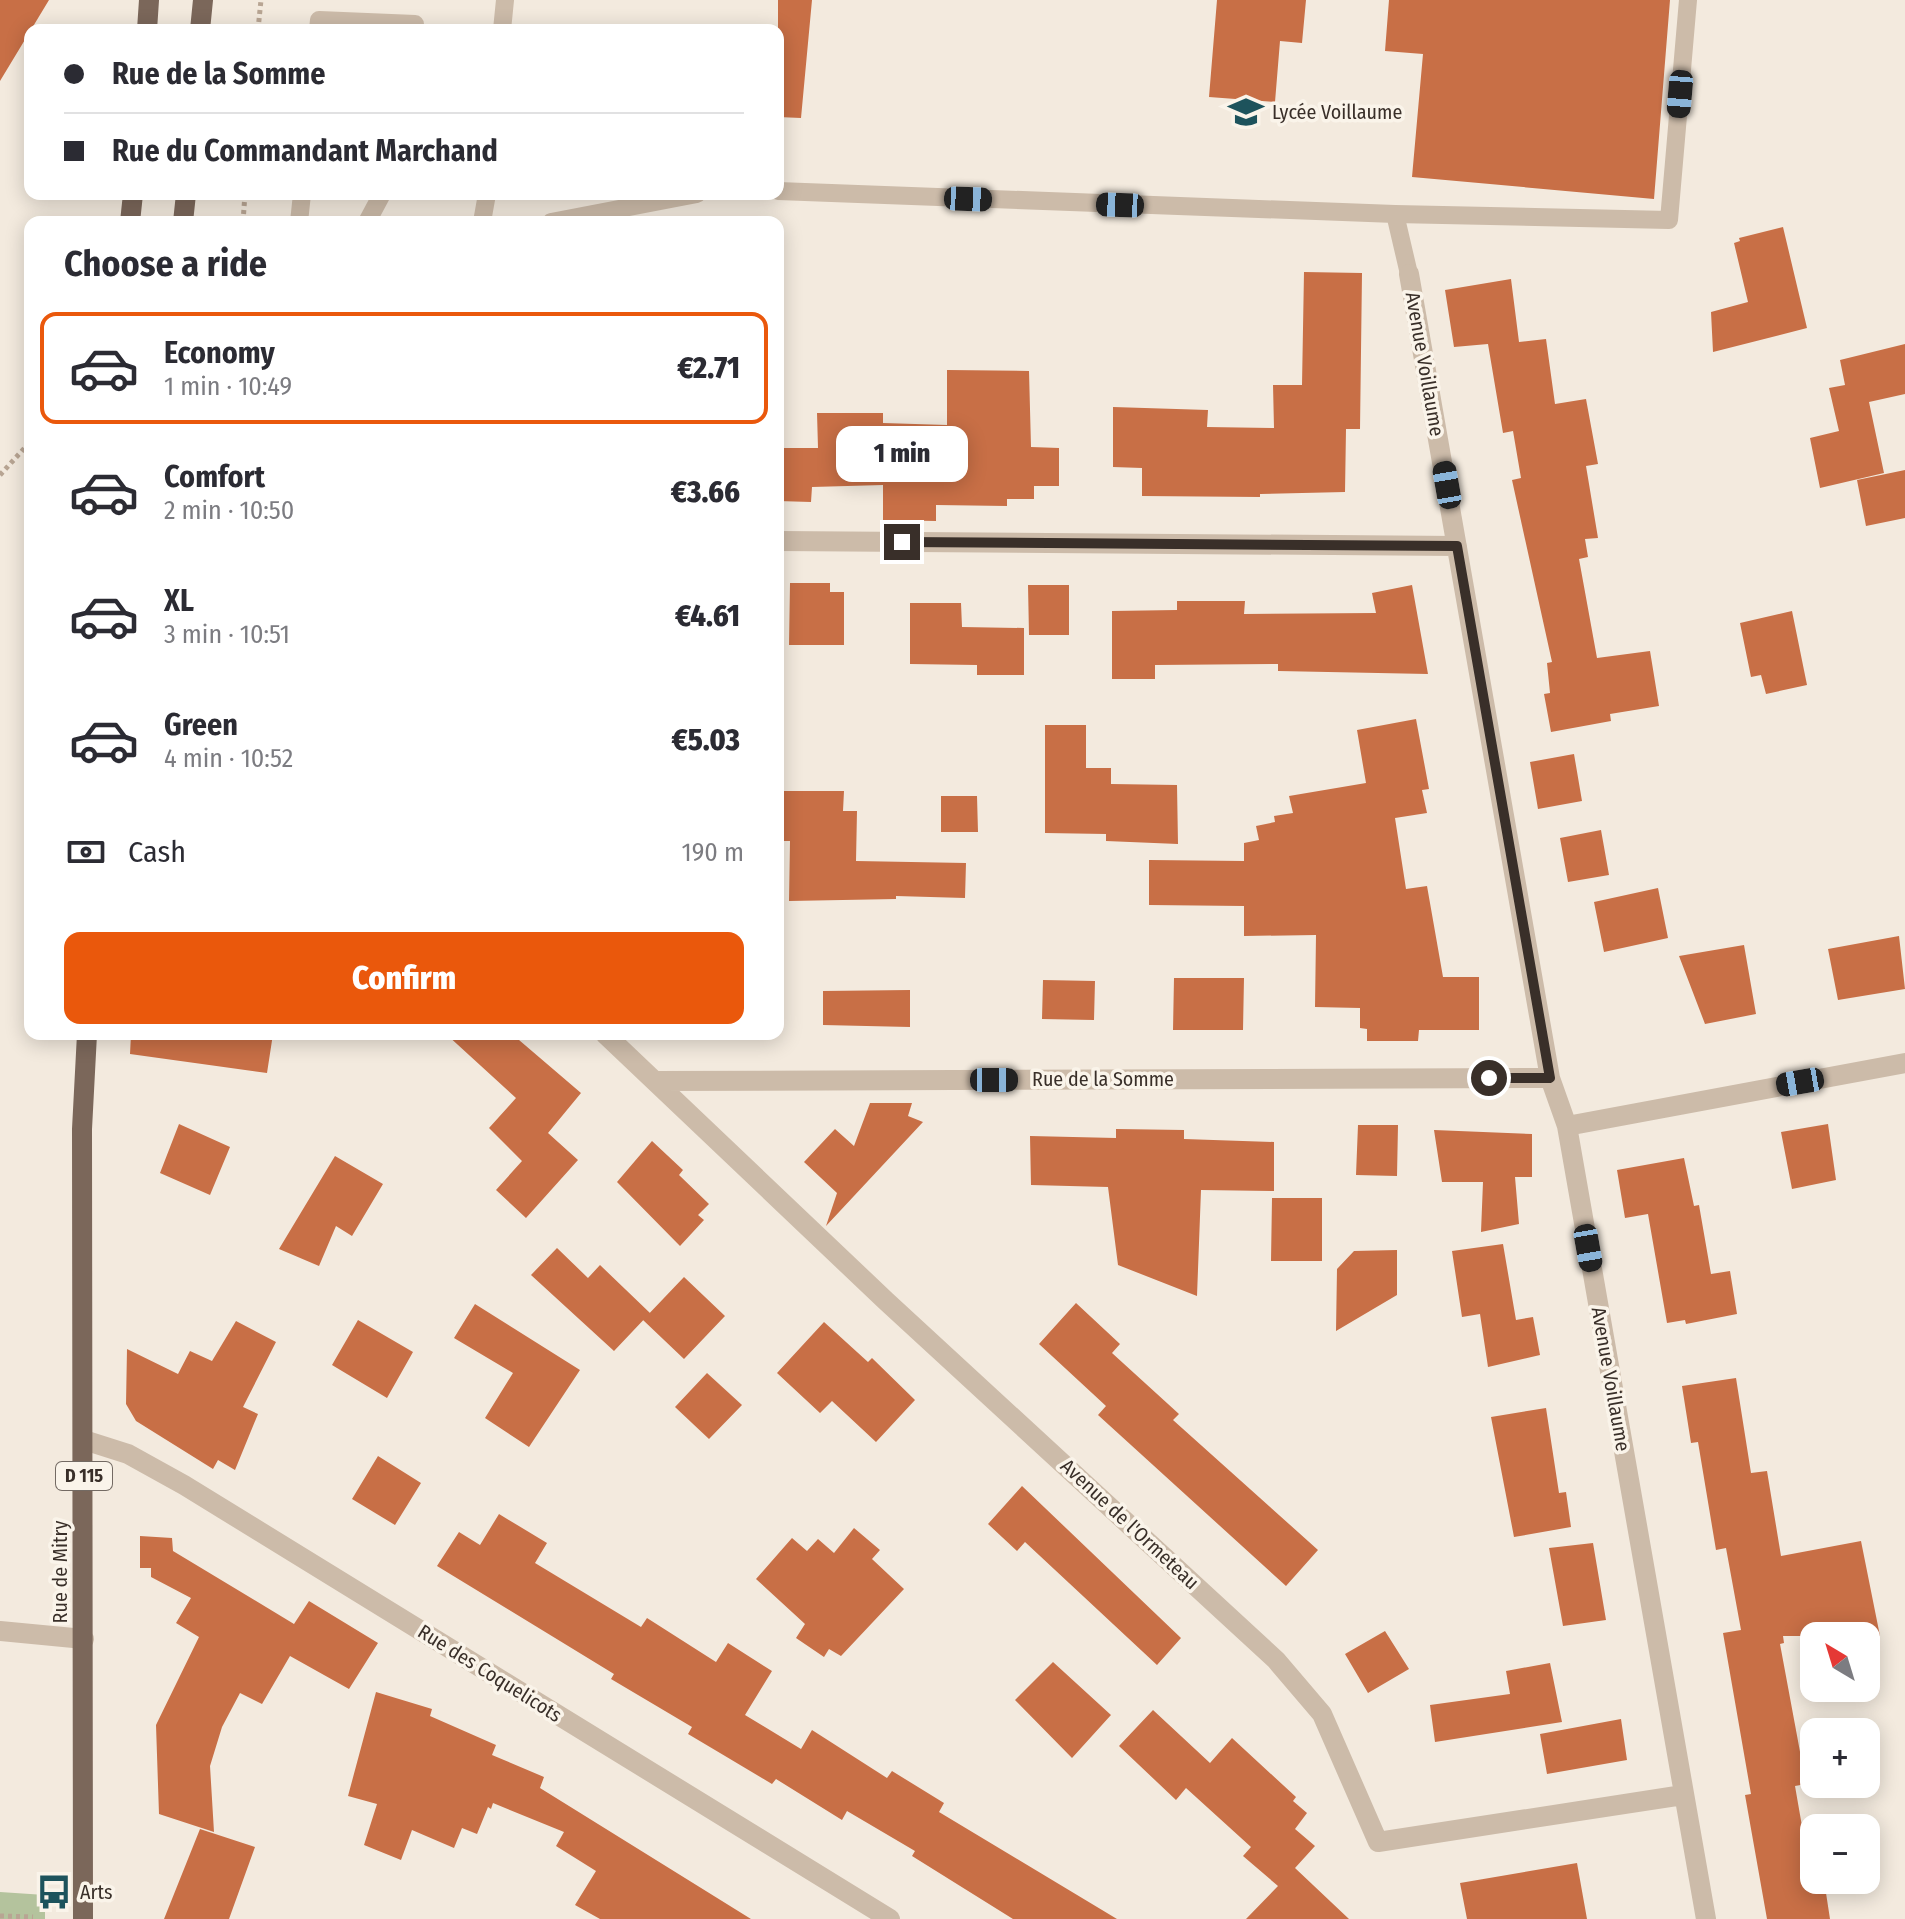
<!DOCTYPE html>
<html lang="en">
<head>
<meta charset="utf-8">
<style>
  body { margin:0; font-family:"Fira Sans Condensed",sans-serif; background:#f7f7f7; color:#2b2b33; height:100vh; display:flex; flex-direction:column; font-size:30px; white-space:nowrap }
  * { box-sizing:border-box; margin:0 }
  p { font-size:26px; color:#7c7c81 }
  .icon { flex:none; width:44px; height:44px; fill:none; stroke:currentColor; stroke-width:2; stroke-linecap:round; stroke-linejoin:round }
  .map { position:relative; flex:1; overflow:hidden }
  .side { position:absolute; left:24px; top:216px; width:760px; height:824px; display:flex; flex-direction:column; background:#fff; border-radius:16px; box-shadow:0 4px 20px #0003 }
  .side>* { flex:none }
  .banner { position:absolute; left:24px; top:24px; width:760px; height:176px; border-radius:16px; box-shadow:0 4px 20px #0003; display:grid; align-content:center; height:176px; padding:0 40px; background:#fff }
  .needle { width:52px; rotate:322deg }
  .fabs { position:absolute; left:1800px; top:1622px; display:grid; gap:16px }
  .fabs a { display:grid; place-items:center; width:80px; height:80px; border-radius:16px; background:#fff; box-shadow:0 4px 20px #0003; font-size:40px }
  .end { position:absolute; width:36px; height:36px; margin:-18px; border:10px solid #392f29; background:#fff; box-shadow:0 0 0 4px #fff }
  .from { border-radius:50% }
  .bubble { position:absolute; height:56px; border-radius:16px; background:#fff; box-shadow:0 4px 20px #0003; font-size:26px; font-weight:800; line-height:56px; text-align:center }
  .car { position:absolute; width:24px; height:48px; margin:-24px -12px; border-radius:10px; box-shadow:0 0 6px 2px #0007; background:linear-gradient(#222 24%,#8ab4d8 0 40%,#222 0 76%,#8ab4d8 0 86%,#222 0) }
  .banner b { display:flex; align-items:center; gap:28px; height:76px; font-size:30px }
  .banner b+b { border-top:2px solid #e1e1e2 }
  .banner i { width:20px; height:20px; background:#2b2b33 }
  ul { padding:0; list-style:none }
  li { display:flex; align-items:center; gap:24px; height:112px; margin:0 16px 12px; padding:0 24px; border:4px solid transparent; border-radius:16px }
  li div { flex:1 }
  li b { display:block; font-size:30px }
  li em { font-style:normal; font-weight:800 }
  li.current { border-color:#ea580c }
  li>.icon { width:72px; height:72px; stroke-width:1.5 }
  h2 { padding:0 40px; font-size:36px; line-height:96px }
  .pay { display:flex; align-items:center; gap:20px; height:88px; padding:0 40px; font-size:30px }
  .pay p { margin-inline-start:auto }
  .action { display:flex; gap:16px; margin-top:auto; padding:16px 40px }
  .action a { flex:1; height:92px; border-radius:16px; background:#ea580c; color:#fff; font-size:32px; font-weight:800; line-height:92px; text-align:center }
  .map>svg:first-child { display:block }
  .green { fill:#b4c39d }
  .building { fill:#c86f46 }
  .lines { fill:none; stroke-linecap:round; stroke-linejoin:round }
  .path { stroke:#b8a593; stroke-width:5; stroke-dasharray:4 4; stroke-linecap:butt }
  .service { stroke:#ccbba9; stroke-width:18 }
  .minor { stroke:#ccbba9; stroke-width:20 }
  .primary { stroke:#7b675a; stroke-width:20 }
  .route { stroke:#392f29; stroke-width:10 }
  .labels { text-anchor:middle; dominant-baseline:central; stroke-width:7; stroke-linejoin:round; paint-order:stroke }
  .shield { fill:#faf4ea; stroke:#736a63; stroke-width:2 }
  .shield-label { font-size:18px; font-weight:bold; fill:#392f29 }
  .poi-label { font-size:20px; fill:#392f29; stroke:#faf4ea; text-anchor:start }
  .street-label { font-size:20px; fill:#392f29; stroke:#faf4ea }
</style>
</head>
<body>
<div class="map">
<svg width="1905" height="1919" viewBox="0 0 1905 1919">
  <rect width="100%" height="100%" fill="#f3eade"/>
  <!-- green -->
  <path class="green" d="M0,1892L45,1895V1919H0Z"/>
  <!-- building -->
  <path class="building" d="M0,0H49L0,81Z
    M778,0H812L801,118L778,117Z
    M1217,0H1306L1302,43L1280,41L1275,102L1209,97Z
    M1389,0H1670L1654,199L1412,177L1423,54L1385,51Z
    M1783,227L1807,328L1713,352L1711,312L1748,302L1734,243L1740,241L1739,238Z
    M1304,272L1362,273L1360,429H1346L1345,492L1260,494V497L1142,496V468L1113,467V407L1208,410L1207,427L1274,428L1273,385H1302Z
    M1511,279L1519,342L1546,339L1555,404L1586,399L1598,464L1586,466L1598,538L1585,539L1588,557L1579,559L1597,658L1650,651L1659,706L1610,714L1611,721L1551,732L1544,694L1550,693L1547,663L1552,662L1512,480L1521,478L1513,431L1503,433L1488,344L1454,347L1445,290Z
    M1905,344V394L1869,402L1884,473L1820,488L1810,438L1839,431L1829,388L1845,385L1840,360Z
    M947,370L1029,371L1031,447L1059,448V486H1034V499H1007V506L936,505V521L883,520V485L812,487L811,502L778,501V448H818L817,413H883V423L947,425Z
    M1905,470V518L1866,526L1857,480Z
    M790,583H830V592H844V645H789Z
    M1028,585H1069V635H1029Z
    M1412,585L1428,674L1278,671V664L1155,665V679H1112V611L1177,610V601H1245L1244,614L1376,613L1372,593Z
    M910,603H961L962,627L1024,628V675H977V665L910,664Z
    M1792,611L1807,685L1766,694L1761,675L1751,677L1740,623Z
    M1416,719L1429,789L1422,790L1427,813L1395,818L1406,889L1427,886L1443,977H1479V1030H1419L1418,1041H1367V1029L1360,1028V1008L1315,1007L1316,935L1244,936V906L1149,905V860L1244,861V843L1259,840L1256,826L1275,822L1274,816L1293,813L1289,796L1366,783L1357,730Z
    M1045,725H1086V768H1111V784L1177,785L1178,844L1106,841V834L1045,833Z
    M1574,754L1582,801L1538,809L1530,762Z
    M778,791H844L843,811H857L856,861L966,863L965,898L896,896V899L789,901L790,841H778Z
    M941,796H977L978,832H941Z
    M1601,830L1609,875L1568,882L1560,838Z
    M1658,888L1668,938L1604,952L1594,902Z
    M1899,936L1905,989L1838,1000L1828,949Z
    M1744,945L1756,1014L1705,1024L1679,956Z
    M1174,978H1244L1243,1030H1173Z
    M1043,980L1095,981L1094,1020L1042,1019Z
    M910,990V1027L823,1025V991Z
    M131,1034H273L267,1073L130,1054Z
    M446,1034H512L581,1093L548,1133L578,1160L526,1218L496,1190L522,1161L489,1128L516,1098Z
    M870,1103H912L908,1116L923,1122L826,1226L837,1193L804,1162L835,1129L854,1146Z
    M179,1124L230,1147L210,1195L160,1173Z
    M1828,1124L1836,1180L1792,1189L1781,1132Z
    M1358,1125H1398L1397,1176L1356,1175Z
    M1116,1129L1184,1130V1139L1274,1142V1191L1201,1190L1197,1296L1118,1265L1108,1187L1031,1185L1030,1136L1116,1138Z
    M1434,1130L1532,1134V1177H1515L1519,1224L1481,1232L1483,1182H1442Z
    M652,1141L683,1170L679,1175L709,1204L698,1215L704,1220L680,1246L617,1182Z
    M335,1156L383,1184L352,1236L336,1226L319,1266L279,1249Z
    M1684,1158L1694,1206L1699,1205L1711,1274L1730,1271L1737,1314L1686,1324L1685,1320L1667,1323L1648,1214L1625,1218L1617,1170Z
    M1272,1198H1322V1261H1271Z
    M1503,1244L1516,1320L1533,1317L1540,1355L1488,1367L1480,1314L1462,1317L1452,1251Z
    M557,1248L588,1278L600,1265L650,1313L614,1351L531,1275Z
    M1397,1250V1295L1336,1331L1337,1269L1354,1251Z
    M684,1277L725,1316L684,1359L643,1320Z
    M1076,1303L1120,1344L1112,1353L1179,1414L1173,1420L1318,1550L1286,1586L1098,1415L1106,1406L1039,1344Z
    M475,1304L580,1370L529,1447L485,1418L513,1373L454,1338Z
    M358,1320L413,1352L387,1398L332,1365Z
    M236,1321L276,1342L243,1407L258,1414L235,1470L218,1460L213,1469L136,1421L126,1404L127,1349L178,1374L190,1351L212,1361Z
    M824,1322L868,1362L872,1358L915,1400L876,1442L832,1401L820,1413L777,1373Z
    M707,1373L742,1405L709,1439L675,1407Z
    M1736,1378L1751,1473L1767,1471L1781,1556L1861,1541L1880,1636H1783L1784,1643L1780,1644L1806,1784L1795,1786L1807,1855L1814,1853V1880H1824L1830,1919H1767L1745,1795L1751,1794L1723,1633L1741,1630L1726,1548L1716,1550L1698,1442L1691,1443L1682,1386Z
    M1546,1408L1559,1493L1566,1492L1571,1527L1514,1537L1491,1417Z
    M378,1456L421,1483L395,1525L352,1499Z
    M1022,1486L1181,1638L1157,1665L1025,1542L1017,1551L988,1524Z
    M499,1514L547,1543L535,1563L641,1627L647,1618L716,1662L728,1643L772,1671L745,1715L801,1749L812,1730L887,1778L892,1771L944,1803L939,1812L1117,1919H1013L912,1856L915,1851L847,1811L842,1820L776,1779L772,1784L720,1753L688,1734L692,1727L611,1679L614,1674L437,1566L459,1532L480,1545Z
    M854,1528L880,1550L872,1559L904,1589L841,1656L829,1649L824,1657L796,1638L805,1624L756,1579L792,1538L807,1551L818,1539L834,1553Z
    M140,1536L172,1538L173,1551L294,1624L309,1601L378,1643L349,1689L290,1656L262,1704L240,1693L222,1727L210,1766L214,1832L159,1814L156,1725L199,1637L176,1623L191,1598L151,1577V1568H140Z
    M1593,1543L1606,1620L1563,1626L1549,1548Z
    M1385,1631L1409,1669L1368,1693L1345,1654Z
    M1053,1662L1111,1715L1072,1758L1015,1700Z
    M1550,1663L1562,1722L1435,1742L1430,1705L1510,1694L1506,1671Z
    M376,1692L432,1709L430,1716L496,1745L492,1755L544,1777L540,1788L751,1919H600L575,1905L596,1871L556,1846L564,1832L493,1803L491,1809L488,1807L477,1834L462,1828L454,1848L412,1830L401,1860L364,1845L377,1804L348,1796Z
    M1153,1710L1210,1763L1232,1738L1296,1797L1293,1801L1307,1813L1295,1829L1315,1846L1295,1868L1349,1919H1246L1278,1886L1243,1856L1251,1847L1186,1788L1176,1800L1119,1746Z
    M1621,1719L1627,1760L1547,1774L1540,1734Z
    M200,1829L255,1847L229,1919H164Z
    M1577,1863L1587,1919H1467L1460,1883Z"/>
  <g class="lines">
    <!-- path -->
    <path class="path" d="M258,30L261,0
      M243,222L245,194
      M0,475L30,442
      M0,1916L33,1917"/>
    <!-- service -->
    <path class="service" d="M318,30L319,20L415,24L414,30
      M502,30L505,0
      M778,191L1395,214L1669,220L1688,0
      M1395,214L1409,274
      M299,222L302,194
      M367,222L382,194
      M482,222L487,194
      M551,222L697,194"/>
    <!-- minor -->
    <path class="minor" d="M1409,274L1550,1078L1567,1126L1706,1919
      M778,541L1457,546
      M605,1034L886,1301L1276,1660L1322,1714L1378,1842L1683,1795
      M656,1081L1550,1078
      M1567,1126L1905,1063
      M84,1440L128,1454L184,1485L890,1919
      M0,1631L84,1639"/>
    <!-- primary -->
    <path class="primary" d="M147,30L149,0
      M200,30L203,0
      M130,222L133,194
      M183,222L186,194
      M83,1919L82,1129L87,1034"/>
  </g>
  <g class="lines">
    <!-- route -->
    <path class="route" d="M902,542L1457,546L1550,1078H1489"/>
  </g>
  <!-- icons -->
  <defs>
    <g id="school-bare" transform="scale(2.76)"><path d="M0-5L7-2L0 1L-7-2ZM-4 1L0 2.5L4 1V4Q0 6-4 4Z" fill="#1d535c" stroke="#faf4ea" stroke-width="2.5" paint-order="stroke"/></g>
    <g id="bus-bare" transform="scale(2.76)"><path d="M-5-6H5V4H4V6H2V4H-2V6H-4V4H-5ZM-3.5-4V0h7V-4ZM-3.5 1.2v1.5H-2V1.2ZM2 1.2v1.5H3.5V1.2Z" fill="#1d535c" stroke="#faf4ea" stroke-width="2.5" paint-order="stroke"/></g>
  </defs>
  <g fill-rule="evenodd">
    <use href="#school-bare" x="1246" y="112"/>
    <use href="#bus-bare" x="54" y="1892"/>
  </g>
  <g class="labels">
    <!-- shield labels -->
    <rect class="shield" x="56" y="1462" width="56" height="28" rx="6"/>
    <g class="shield-label">
      <text x="84" y="1476">D 115</text>
    </g>
    <!-- poi labels -->
    <g class="poi-label">
      <text x="1272" y="112">Lycée Voillaume</text>
      <text x="80" y="1892">Arts</text>
    </g>
    <!-- street labels -->
    <g class="street-label">
      <text transform="translate(1425 364) rotate(80)">Avenue Voillaume</text>
      <text x="1103" y="1079">Rue de la Somme</text>
      <text transform="translate(1611 1379) rotate(80)">Avenue Voillaume</text>
      <text transform="translate(1130 1524) rotate(43)">Avenue de l'Ormeteau</text>
      <text transform="translate(60 1572) rotate(-90)">Rue de Mitry</text>
      <text transform="translate(490 1673) rotate(32)">Rue des Coquelicots</text>
    </g>
  </g>
</svg>
<div class="fabs">
<a><svg class="needle" viewBox="-14 -14 28 28"><path d="M0-13l5 13h-10z" fill="#e53935"/><path d="M0 13l5-13h-10z" fill="#7c7c81"/></svg></a>
<a>+</a>
<a>−</a>
</div>
<i class="end from" style="left:1489px;top:1078px"></i>
<i class="end" style="left:902px;top:542px"></i>
<div class="bubble" style="left:836px;top:426px;width:132px">1 min</div>
<i class="car" style="left:1680px;top:94px;rotate:185deg"></i>
<i class="car" style="left:968px;top:199px;rotate:92deg"></i>
<i class="car" style="left:1120px;top:205px;rotate:272deg"></i>
<i class="car" style="left:1447px;top:485px;rotate:350deg"></i>
<i class="car" style="left:994px;top:1080px;rotate:90deg"></i>
<i class="car" style="left:1800px;top:1082px;rotate:260deg"></i>
<i class="car" style="left:1588px;top:1248px;rotate:170deg"></i>
<div class="banner">
<b><i class="from"></i>Rue de la Somme</b>
<b><i></i>Rue du Commandant Marchand</b>
</div>
<section class="side">
<h2>Choose a ride</h2>
<ul>
<li class="current"><svg class="icon" aria-label="car" viewBox="0 0 24 24"><path d="M5 17H2v-5l4-1 3-4h7l3 4 3 1v5h-3M9 17h6M6 11h13"/><circle cx="7" cy="17" r="2"/><circle cx="17" cy="17" r="2"/></svg><div><b>Economy</b><p>1 min · 10:49</p></div><em>€2.71</em></li>
<li><svg class="icon" aria-label="car" viewBox="0 0 24 24"><path d="M5 17H2v-5l4-1 3-4h7l3 4 3 1v5h-3M9 17h6M6 11h13"/><circle cx="7" cy="17" r="2"/><circle cx="17" cy="17" r="2"/></svg><div><b>Comfort</b><p>2 min · 10:50</p></div><em>€3.66</em></li>
<li><svg class="icon" aria-label="car" viewBox="0 0 24 24"><path d="M5 17H2v-5l4-1 3-4h7l3 4 3 1v5h-3M9 17h6M6 11h13"/><circle cx="7" cy="17" r="2"/><circle cx="17" cy="17" r="2"/></svg><div><b>XL</b><p>3 min · 10:51</p></div><em>€4.61</em></li>
<li><svg class="icon" aria-label="car" viewBox="0 0 24 24"><path d="M5 17H2v-5l4-1 3-4h7l3 4 3 1v5h-3M9 17h6M6 11h13"/><circle cx="7" cy="17" r="2"/><circle cx="17" cy="17" r="2"/></svg><div><b>Green</b><p>4 min · 10:52</p></div><em>€5.03</em></li>
</ul>
<div class="pay"><svg class="icon" aria-label="cash" viewBox="0 0 24 24"><path d="M3 7h18v10H3z"/><circle cx="12" cy="12" r="2"/></svg>Cash<p>190 m</p></div>
<div class="action"><a>Confirm</a></div>
</section>
</div>
</body>
</html>
